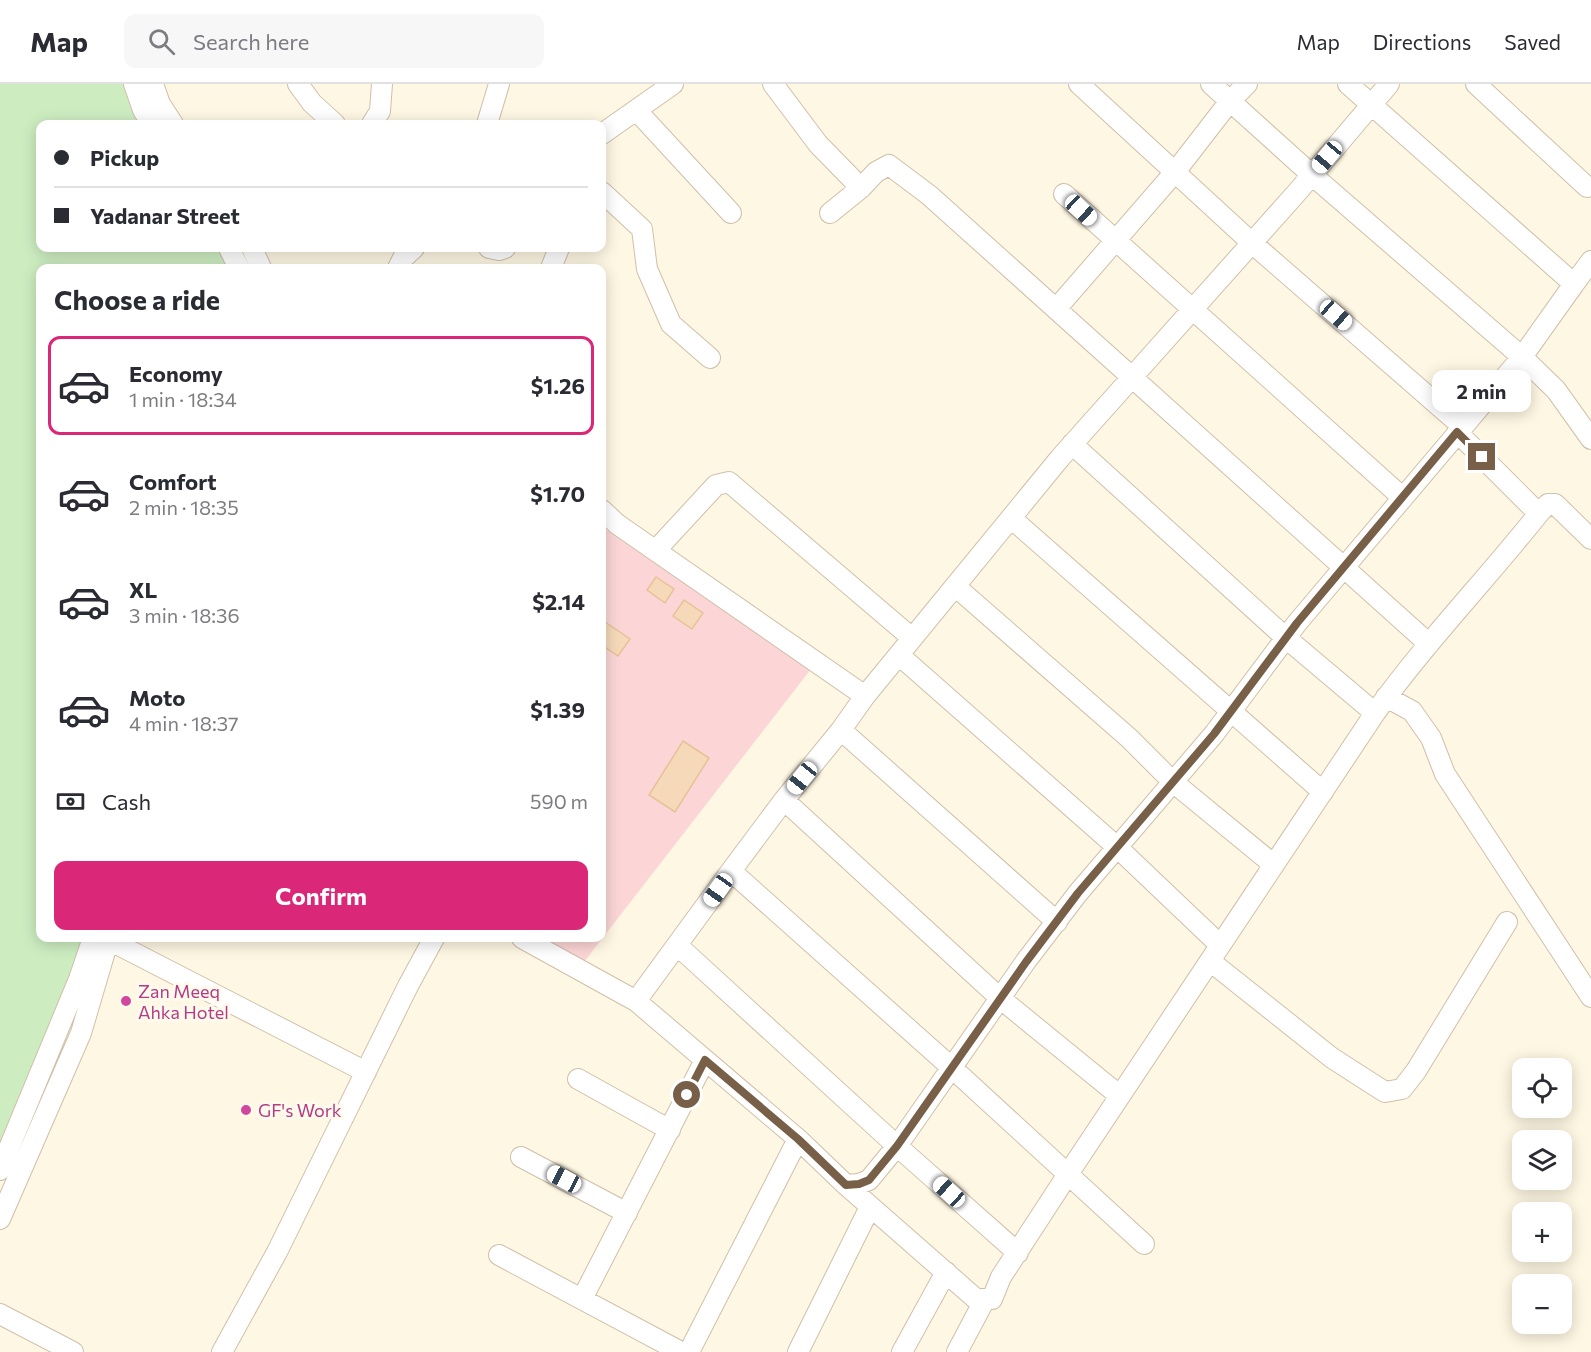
<!DOCTYPE html>
<html lang="en">
<head>
<meta charset="utf-8">
<style>
  body { margin:0; font-family:Commissioner,sans-serif; background:#f7f7f7; color:#2b2b33; height:100vh; display:flex; flex-direction:column; font-size:22px; white-space:nowrap }
  * { box-sizing:border-box; margin:0 }
  p { font-size:20px; color:#7c7c81 }
  .icon { flex:none; width:33px; height:33px; fill:none; stroke:currentColor; stroke-width:2; stroke-linecap:round; stroke-linejoin:round }
  .map { position:relative; flex:1; overflow:hidden }
  .side { position:absolute; left:36px; top:180px; width:570px; height:678px; display:flex; flex-direction:column; background:#fff; border-radius:12px; box-shadow:0 3px 15px #0003 }
  .side>* { flex:none }
  .banner { position:absolute; left:36px; top:36px; width:570px; height:132px; border-radius:12px; box-shadow:0 3px 15px #0003; display:grid; align-content:center; height:132px; padding:0 18px; background:#fff }
  .fabs { position:absolute; left:1512px; top:974px; display:grid; gap:12px }
  .fabs a { display:grid; place-items:center; width:60px; height:60px; border-radius:12px; background:#fff; box-shadow:0 3px 15px #0003; font-size:30px }
  .end { position:absolute; width:27px; height:27px; margin:-14px; border:8px solid #785f47; background:#fff; box-shadow:0 0 0 3px #fff }
  .from { border-radius:50% }
  .bubble { position:absolute; height:42px; border-radius:12px; background:#fff; box-shadow:0 3px 15px #0003; font-size:20px; font-weight:700; line-height:42px; text-align:center }
  .car { position:absolute; width:18px; height:36px; margin:-18px -9px; border-radius:8px; box-shadow:0 0 4px 2px #0007; background:linear-gradient(#fff 24%,#345 0 40%,#fff 0 76%,#345 0 86%,#fff 0) }
  .banner b { display:flex; align-items:center; gap:21px; height:57px; font-size:22px }
  .banner b+b { border-top:2px solid #e1e1e2 }
  .banner i { width:15px; height:15px; background:#2b2b33 }
  ul { padding:0; list-style:none }
  li { display:flex; align-items:center; gap:18px; height:99px; margin:0 12px 9px; padding:0 6px; border:3px solid transparent; border-radius:12px }
  li div { flex:1 }
  li b { display:block; font-size:22px }
  li em { font-style:normal; font-weight:700 }
  li.on { border-color:#db2777 }
  li>.icon { width:54px; height:54px; stroke-width:1.5 }
  h2 { padding:0 18px; font-size:27px; line-height:72px }
  .pay { display:flex; align-items:center; gap:15px; height:66px; padding:0 18px; font-size:22px }
  .pay p { margin-inline-start:auto }
  .action { display:flex; gap:12px; margin-top:auto; padding:12px 18px }
  .action a { flex:1; height:69px; border-radius:12px; background:#db2777; color:#fff; font-size:24px; font-weight:700; line-height:69px; text-align:center }
  header { display:flex; align-items:center; gap:36px; box-sizing:border-box; height:84px; padding:0 30px; background:#fff; border-bottom:2px solid #e1e1e2 }
  header strong { font-size:28px }
  nav { display:flex; gap:33px; margin-inline-start:auto; font-size:21px }
  .search { width:420px; height:54px; background:#f7f7f7; display:flex; align-items:center; gap:15px; box-sizing:border-box; padding:0 21px; border-radius:12px; color:#7c7c81; font-size:22px }
  .map>svg:first-child { display:block }
  .medical { fill:#fcd6d6 }
  .green { fill:#cdedc1 }
  .building { fill:#f5d9b9; stroke:#e9c198; stroke-width:1.5 }
  .lines { fill:none; stroke-linecap:round; stroke-linejoin:round }
  .minor-casing { stroke:#d0bfa9; stroke-width:22 }
  .minor { stroke:#fff; stroke-width:20 }
  .route { stroke:#785f47; stroke-width:8 }
  .hotel-dot { fill:#d1479c; stroke:#fffaeb; stroke-width:2 }
  .labels { text-anchor:middle; dominant-baseline:central; stroke-width:6; stroke-linejoin:round; paint-order:stroke }
  .hotel-label { font-size:18px; fill:#b23c85; stroke:#fffaeb; text-anchor:start }
</style>
</head>
<body>
<header>
<strong>Map</strong>
<div class="search"><svg class="icon" aria-label="search" viewBox="0 0 24 24"><circle cx="10" cy="10" r="6"/><path d="M15 15l6 6"/></svg>Search here</div>
<nav><a>Map</a><a>Directions</a><a>Saved</a></nav>
</header>
<div class="map">
<svg width="1591" height="1268" viewBox="0 0 1591 1268">
  <rect width="100%" height="100%" fill="#fef7e3"/>
  <!-- medical -->
  <path class="medical" d="M602,443L811,585L584,878L540,854H602Z"/>
  <!-- green -->
  <path class="green" d="M0,0H134L151,40H40V164H229L237,184H40V854H87L0,1068Z"/>
  <!-- building -->
  <path class="building" d="M656,493L674,505L665,519L647,506Z
    M684,516L703,529L692,545L673,532Z
    M602,536L630,555L618,572L602,561Z
    M683,657L709,674L675,728L649,711Z"/>
  <g class="lines">
    <!-- minor casing -->
    <g class="minor-casing">
      <path id="minor" d="M134,0L143,26L152,40
        M153,0L160,20L173,40
        M298,0L312,19L335,40
        M773,0L818,60L861,104
        M1079,0L1252,159L1462,342
        M1211,0L1230,17L1247,0
        M1348,0L1574,200L1591,177
        M1476,0L1587,103
        M637,27L731,129
        M372,40L380,27L382,0
        M487,40L499,0
        M602,50L673,0
        M602,108L642,145L647,185L671,240L710,274
        M1064,110L1403,414
        M830,129L861,104L876,88L889,81L929,111L1429,560
        M229,164L239,184
        M252,164L261,184
        M489,164L499,166L505,164
        M398,184L403,174L414,164
        M551,184L559,164
        M1056,225L1175,88L1230,17L1312,91L1522,273L1556,306L1591,355
        M1457,348L1537,428H1540L1548,420H1555L1591,455
        M1072,360L1286,554L1375,629
        M602,426L617,440L865,612L1060,374L1300,105L1389,0
        M1011,434L1323,708
        M656,466L716,401L729,398L912,554
        M955,502L1129,654L1173,698L1274,781
        M899,571L1117,763L1220,861
        M1386,613L1412,627L1431,654L1445,690L1591,913
        M841,646L1057,838
        M784,716L1001,915L1120,1012
        M731,787L784,716L841,646L865,612
        M105,854L366,988
        M522,854L636,917L798,1055L846,1101L859,1100L869,1096L897,1062L1026,877L1078,809L1214,650L1297,539L1522,273L1574,200
        M678,862L897,1062L1018,1169
        M1210,877L1332,974L1385,1008L1402,1005L1416,987L1507,838
        M636,917L731,787L951,983L1144,1160
        M578,995L670,1046
        M521,1073L627,1129
        M0,1086L79,895L93,854
        M846,1101L976,1215H992L1001,1193L1068,1090L1375,629C1425,559 1486,496 1540,428
        M0,1135L81,949L109,854
        M499,1171L681,1268
        M582,1215L705,976
        M0,1230L73,1268
        M222,1268L277,1168L408,902L434,854
        M689,1268L798,1055
        M798,1268L870,1123
        M902,1268L946,1188
        M957,1268L985,1215"/>
    </g>
    <!-- minor -->
    <use href="#minor" class="minor"/>
  </g>
  <g class="lines">
    <!-- route -->
    <path class="route" d="M687,1011L705,976L798,1055L846,1101L859,1100L869,1096L897,1062L1026,878L1078,809L1214,650L1297,539L1457,348L1482,373"/>
  </g>
  <!-- markers -->
  <g class="hotel-dot">
    <circle cx="126" cy="917" r="6"/>
    <circle cx="246" cy="1026" r="6"/>
  </g>
  <g class="labels">
    <!-- hotel labels -->
    <g class="hotel-label">
      <text x="138" y="907">Zan Meeq<tspan x="138" dy="21">Ahka Hotel</tspan></text>
      <text x="258" y="1026">GF's Work</text>
    </g>
  </g>
</svg>
<div class="fabs">
<a><svg class="icon" aria-label="locate" viewBox="0 0 24 24"><circle cx="12" cy="12" r="6"/><path d="M12 2v4M12 18v4M2 12h4M18 12h4"/></svg></a>
<a><svg class="icon" aria-label="layers" viewBox="0 0 24 24"><path d="M12 4l9 5-9 5-9-5zM3 14l9 5 9-5"/></svg></a>
<a>+</a>
<a>−</a>
</div>
<i class="end from" style="left:687px;top:1011px"></i>
<i class="end" style="left:1482px;top:373px"></i>
<div class="bubble" style="left:1432px;top:286px;width:99px">2 min</div>
<i class="car" style="left:1327px;top:73px;rotate:220deg"></i>
<i class="car" style="left:1081px;top:126px;rotate:133deg"></i>
<i class="car" style="left:1336px;top:231px;rotate:131deg"></i>
<i class="car" style="left:802px;top:694px;rotate:219deg"></i>
<i class="car" style="left:718px;top:806px;rotate:215deg"></i>
<i class="car" style="left:564px;top:1095px;rotate:298deg"></i>
<i class="car" style="left:949px;top:1108px;rotate:312deg"></i>
<div class="banner">
<b><i class="from"></i>Pickup</b>
<b><i></i>Yadanar Street</b>
</div>
<section class="side">
<h2>Choose a ride</h2>
<ul>
<li class="on"><svg class="icon" aria-label="car" viewBox="0 0 24 24"><path d="M5 17H2v-5l4-1 3-4h7l3 4 3 1v5h-3M9 17h6M6 11h13"/><circle cx="7" cy="17" r="2"/><circle cx="17" cy="17" r="2"/></svg><div><b>Economy</b><p>1 min · 18:34</p></div><em>$1.26</em></li>
<li><svg class="icon" aria-label="car" viewBox="0 0 24 24"><path d="M5 17H2v-5l4-1 3-4h7l3 4 3 1v5h-3M9 17h6M6 11h13"/><circle cx="7" cy="17" r="2"/><circle cx="17" cy="17" r="2"/></svg><div><b>Comfort</b><p>2 min · 18:35</p></div><em>$1.70</em></li>
<li><svg class="icon" aria-label="car" viewBox="0 0 24 24"><path d="M5 17H2v-5l4-1 3-4h7l3 4 3 1v5h-3M9 17h6M6 11h13"/><circle cx="7" cy="17" r="2"/><circle cx="17" cy="17" r="2"/></svg><div><b>XL</b><p>3 min · 18:36</p></div><em>$2.14</em></li>
<li><svg class="icon" aria-label="car" viewBox="0 0 24 24"><path d="M5 17H2v-5l4-1 3-4h7l3 4 3 1v5h-3M9 17h6M6 11h13"/><circle cx="7" cy="17" r="2"/><circle cx="17" cy="17" r="2"/></svg><div><b>Moto</b><p>4 min · 18:37</p></div><em>$1.39</em></li>
</ul>
<div class="pay"><svg class="icon" aria-label="cash" viewBox="0 0 24 24"><path d="M3 7h18v10H3z"/><circle cx="12" cy="12" r="2"/></svg>Cash<p>590 m</p></div>
<div class="action"><a>Confirm</a></div>
</section>
</div>
</body>
</html>
